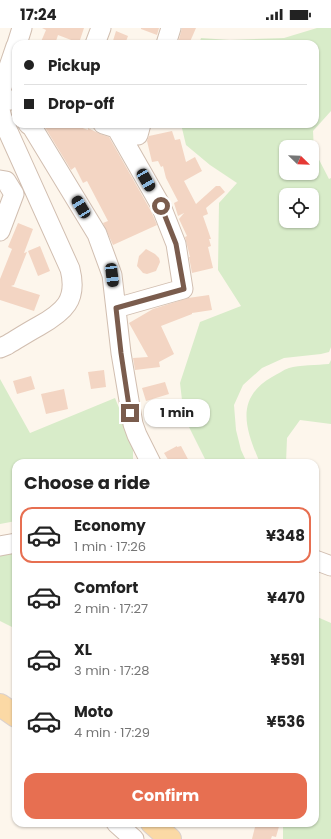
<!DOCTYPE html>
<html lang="en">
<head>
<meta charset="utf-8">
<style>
  body { margin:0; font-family:Poppins,sans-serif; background:#f2f2f2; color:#222; height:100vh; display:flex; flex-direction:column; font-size:15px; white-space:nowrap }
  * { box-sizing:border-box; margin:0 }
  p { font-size:13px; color:#767676 }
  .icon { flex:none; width:22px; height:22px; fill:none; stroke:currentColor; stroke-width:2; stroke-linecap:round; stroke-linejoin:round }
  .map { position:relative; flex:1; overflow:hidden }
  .side { position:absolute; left:12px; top:431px; width:307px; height:368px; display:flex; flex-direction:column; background:#fff; border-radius:12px; box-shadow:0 1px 3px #0004 }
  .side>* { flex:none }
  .top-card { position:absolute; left:12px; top:12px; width:307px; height:88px; border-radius:12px; box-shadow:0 1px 3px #0004; display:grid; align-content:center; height:88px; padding:0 12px; background:#fff }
  .needle { width:26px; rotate:113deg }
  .buttons { position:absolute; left:279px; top:112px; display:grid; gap:8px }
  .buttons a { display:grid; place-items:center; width:40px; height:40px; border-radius:8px; background:#fff; box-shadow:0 1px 3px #0004; font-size:20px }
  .end { position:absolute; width:18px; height:18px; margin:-9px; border:5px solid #7a5c4d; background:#fff; box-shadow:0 0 0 2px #fff }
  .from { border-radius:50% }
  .bubble { position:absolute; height:28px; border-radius:12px; background:#fff; box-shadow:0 1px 3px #0004; font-size:13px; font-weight:700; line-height:28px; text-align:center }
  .car { position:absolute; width:12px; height:24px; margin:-12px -6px; border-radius:5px; box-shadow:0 0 3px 1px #0007; background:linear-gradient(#222 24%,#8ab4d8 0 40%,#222 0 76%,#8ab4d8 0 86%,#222 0) }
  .top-card b { display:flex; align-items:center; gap:14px; height:38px; font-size:15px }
  .top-card b+b { border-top:1px solid #e0e0e0 }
  .top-card i { width:10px; height:10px; background:#222 }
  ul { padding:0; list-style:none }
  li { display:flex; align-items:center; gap:12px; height:56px; margin:0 8px 6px; padding:0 4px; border:2px solid transparent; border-radius:12px }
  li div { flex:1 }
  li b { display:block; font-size:15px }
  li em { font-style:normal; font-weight:700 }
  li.on { border-color:#e76f51 }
  li>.icon { width:36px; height:36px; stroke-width:1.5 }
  h2 { padding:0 12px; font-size:18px; line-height:48px }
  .cta { display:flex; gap:8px; margin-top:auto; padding:8px 12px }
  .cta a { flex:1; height:46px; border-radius:12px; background:#e76f51; color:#fff; font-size:16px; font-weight:700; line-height:46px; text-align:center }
  .status { display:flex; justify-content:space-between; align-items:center; height:28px; padding:0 20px; background:#fff; direction:ltr }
  .status svg { height:11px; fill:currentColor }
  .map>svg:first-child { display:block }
  .green { fill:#d8ecc9; fill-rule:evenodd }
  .building { fill:#f3d5c3 }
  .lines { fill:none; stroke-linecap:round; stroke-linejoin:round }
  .minor-casing { stroke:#d1beb0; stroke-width:21 }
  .major-casing { stroke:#dad1cd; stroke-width:24 }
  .minor { stroke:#fff; stroke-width:19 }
  .major { stroke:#fbd9a5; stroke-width:22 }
  .route { stroke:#7a5c4d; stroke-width:5 }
</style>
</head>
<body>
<div class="status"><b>17:24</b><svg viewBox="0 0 49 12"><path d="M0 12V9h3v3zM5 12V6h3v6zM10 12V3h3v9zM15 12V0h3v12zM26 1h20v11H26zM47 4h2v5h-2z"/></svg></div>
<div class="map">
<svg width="331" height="811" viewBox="0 0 331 811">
  <rect width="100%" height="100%" fill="#fdf6ec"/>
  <!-- green -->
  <path class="green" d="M317,0H331V83L313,103L314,122L329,151L331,150V319L329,324L321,326L284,330L262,340L243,357L234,377L236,402L241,422L247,435H207L184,389L180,355L200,294L241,278L218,242L219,175L237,155L210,137L186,117L181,96H315V16H199L201,10L230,12L284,10ZM286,119H312V145H286ZM286,167H312V193H286Z
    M331,332V396L300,392L287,410L286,435H260C246,402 234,371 272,349C278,346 283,342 289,340C299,337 318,337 329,336Z
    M0,351L30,405L115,370L133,414V435H16V493L0,496Z
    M16,524V601L0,593V525Z
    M315,588L331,595V811H283V795H315Z"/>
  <!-- building -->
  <path class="building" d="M42,0H84L79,15L58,7L55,16H40L46,2Z
    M141,0H159L157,7L141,1Z
    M182,0H196L189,16L178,15Z
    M116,3L128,8L125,16H112Z
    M43,96H72L88,102V100L100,106L109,109L151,183L157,197L113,217L103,195L108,193L87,153L83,155L75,139L71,142Z
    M172,103L175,112L180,111L186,134L195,129L202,143L184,153L196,176L216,158H220L225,164L206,180L208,186L203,188L211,211H209L211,218L208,219L213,240L192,245L189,229H190L185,209L187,208L179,191L184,185L178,188L174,175L178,173L166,150L163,138L161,139L158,133L152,134L147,113L149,108Z
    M18,195L33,201L24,225L27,224L14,257L11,258L40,267L34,283L0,272V251L12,221L8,219Z
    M40,218L50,243L38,248L28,223Z
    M146,221L155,226L159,230L160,234L156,243L147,246L143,245L137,238L139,228Z
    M209,267L212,282L192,285V286L161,298L174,326L159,334L160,339L135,342L133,330L148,329L129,295L153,281L188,270Z
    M104,342L106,359L91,361L88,344Z
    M31,348L35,361L17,366L13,353Z
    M165,354L169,366L146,373L142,360Z
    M64,361L68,381L46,386L41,366Z
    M177,418V419L181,418L190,435H170L164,425Z
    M256,795H280L276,809L272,808L271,811H252Z"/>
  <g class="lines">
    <!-- minor casing -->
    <g class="minor-casing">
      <path id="minor" d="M17,16L22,0
        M95,16L101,0
        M166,16L171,0
        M0,65L16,18
        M0,72H16
        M0,82L2,90L70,241C78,272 64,284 39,298C28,304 17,311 7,317L0,320
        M28,96L32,99L97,206L112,247L121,325L133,396L137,407L151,435
        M103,96L138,107L141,96
        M0,152L6,153L14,166L0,203
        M116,280L183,261L176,216L161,178L117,101
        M0,518L16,515
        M315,532L331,538
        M116,795L134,811"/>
    </g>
    <!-- major casing -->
    <g class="major-casing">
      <path id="major" d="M0,677L16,688
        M152,795L170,811"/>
    </g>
    <!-- minor -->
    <use href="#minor" class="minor"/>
    <!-- major -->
    <use href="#major" class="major"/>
  </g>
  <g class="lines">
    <!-- route -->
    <path class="route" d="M130,385L121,325L116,280L184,261L176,216L161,178"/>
  </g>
</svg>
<div class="buttons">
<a><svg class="needle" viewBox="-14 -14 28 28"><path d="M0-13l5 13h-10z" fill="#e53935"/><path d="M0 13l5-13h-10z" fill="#767676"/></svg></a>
<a><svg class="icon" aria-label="locate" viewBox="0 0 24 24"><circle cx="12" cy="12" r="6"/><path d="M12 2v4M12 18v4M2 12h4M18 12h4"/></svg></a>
</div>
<i class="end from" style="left:161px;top:178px"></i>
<i class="end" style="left:130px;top:385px"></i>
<div class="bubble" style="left:144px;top:371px;width:66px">1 min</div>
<i class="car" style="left:146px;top:152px;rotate:150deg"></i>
<i class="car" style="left:81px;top:179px;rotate:329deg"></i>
<i class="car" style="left:112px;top:247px;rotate:173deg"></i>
<div class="top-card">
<b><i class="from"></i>Pickup</b>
<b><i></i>Drop-off</b>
</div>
<section class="side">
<h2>Choose a ride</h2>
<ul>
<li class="on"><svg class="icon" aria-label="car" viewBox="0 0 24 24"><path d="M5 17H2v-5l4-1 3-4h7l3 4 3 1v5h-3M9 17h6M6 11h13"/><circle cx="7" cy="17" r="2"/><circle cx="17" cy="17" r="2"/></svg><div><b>Economy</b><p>1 min · 17:26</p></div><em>¥348</em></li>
<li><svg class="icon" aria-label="car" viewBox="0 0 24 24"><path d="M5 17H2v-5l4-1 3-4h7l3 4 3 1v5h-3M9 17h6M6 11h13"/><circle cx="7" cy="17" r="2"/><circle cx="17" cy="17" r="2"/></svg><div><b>Comfort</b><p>2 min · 17:27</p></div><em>¥470</em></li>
<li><svg class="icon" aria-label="car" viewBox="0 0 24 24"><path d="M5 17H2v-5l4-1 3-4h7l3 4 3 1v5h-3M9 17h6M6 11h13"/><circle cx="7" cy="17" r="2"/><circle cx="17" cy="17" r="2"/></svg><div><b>XL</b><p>3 min · 17:28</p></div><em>¥591</em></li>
<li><svg class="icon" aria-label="car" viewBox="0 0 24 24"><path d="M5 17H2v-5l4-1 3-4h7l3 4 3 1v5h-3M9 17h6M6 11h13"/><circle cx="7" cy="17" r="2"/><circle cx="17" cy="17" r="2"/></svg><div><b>Moto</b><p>4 min · 17:29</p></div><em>¥536</em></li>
</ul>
<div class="cta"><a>Confirm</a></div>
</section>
</div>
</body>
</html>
